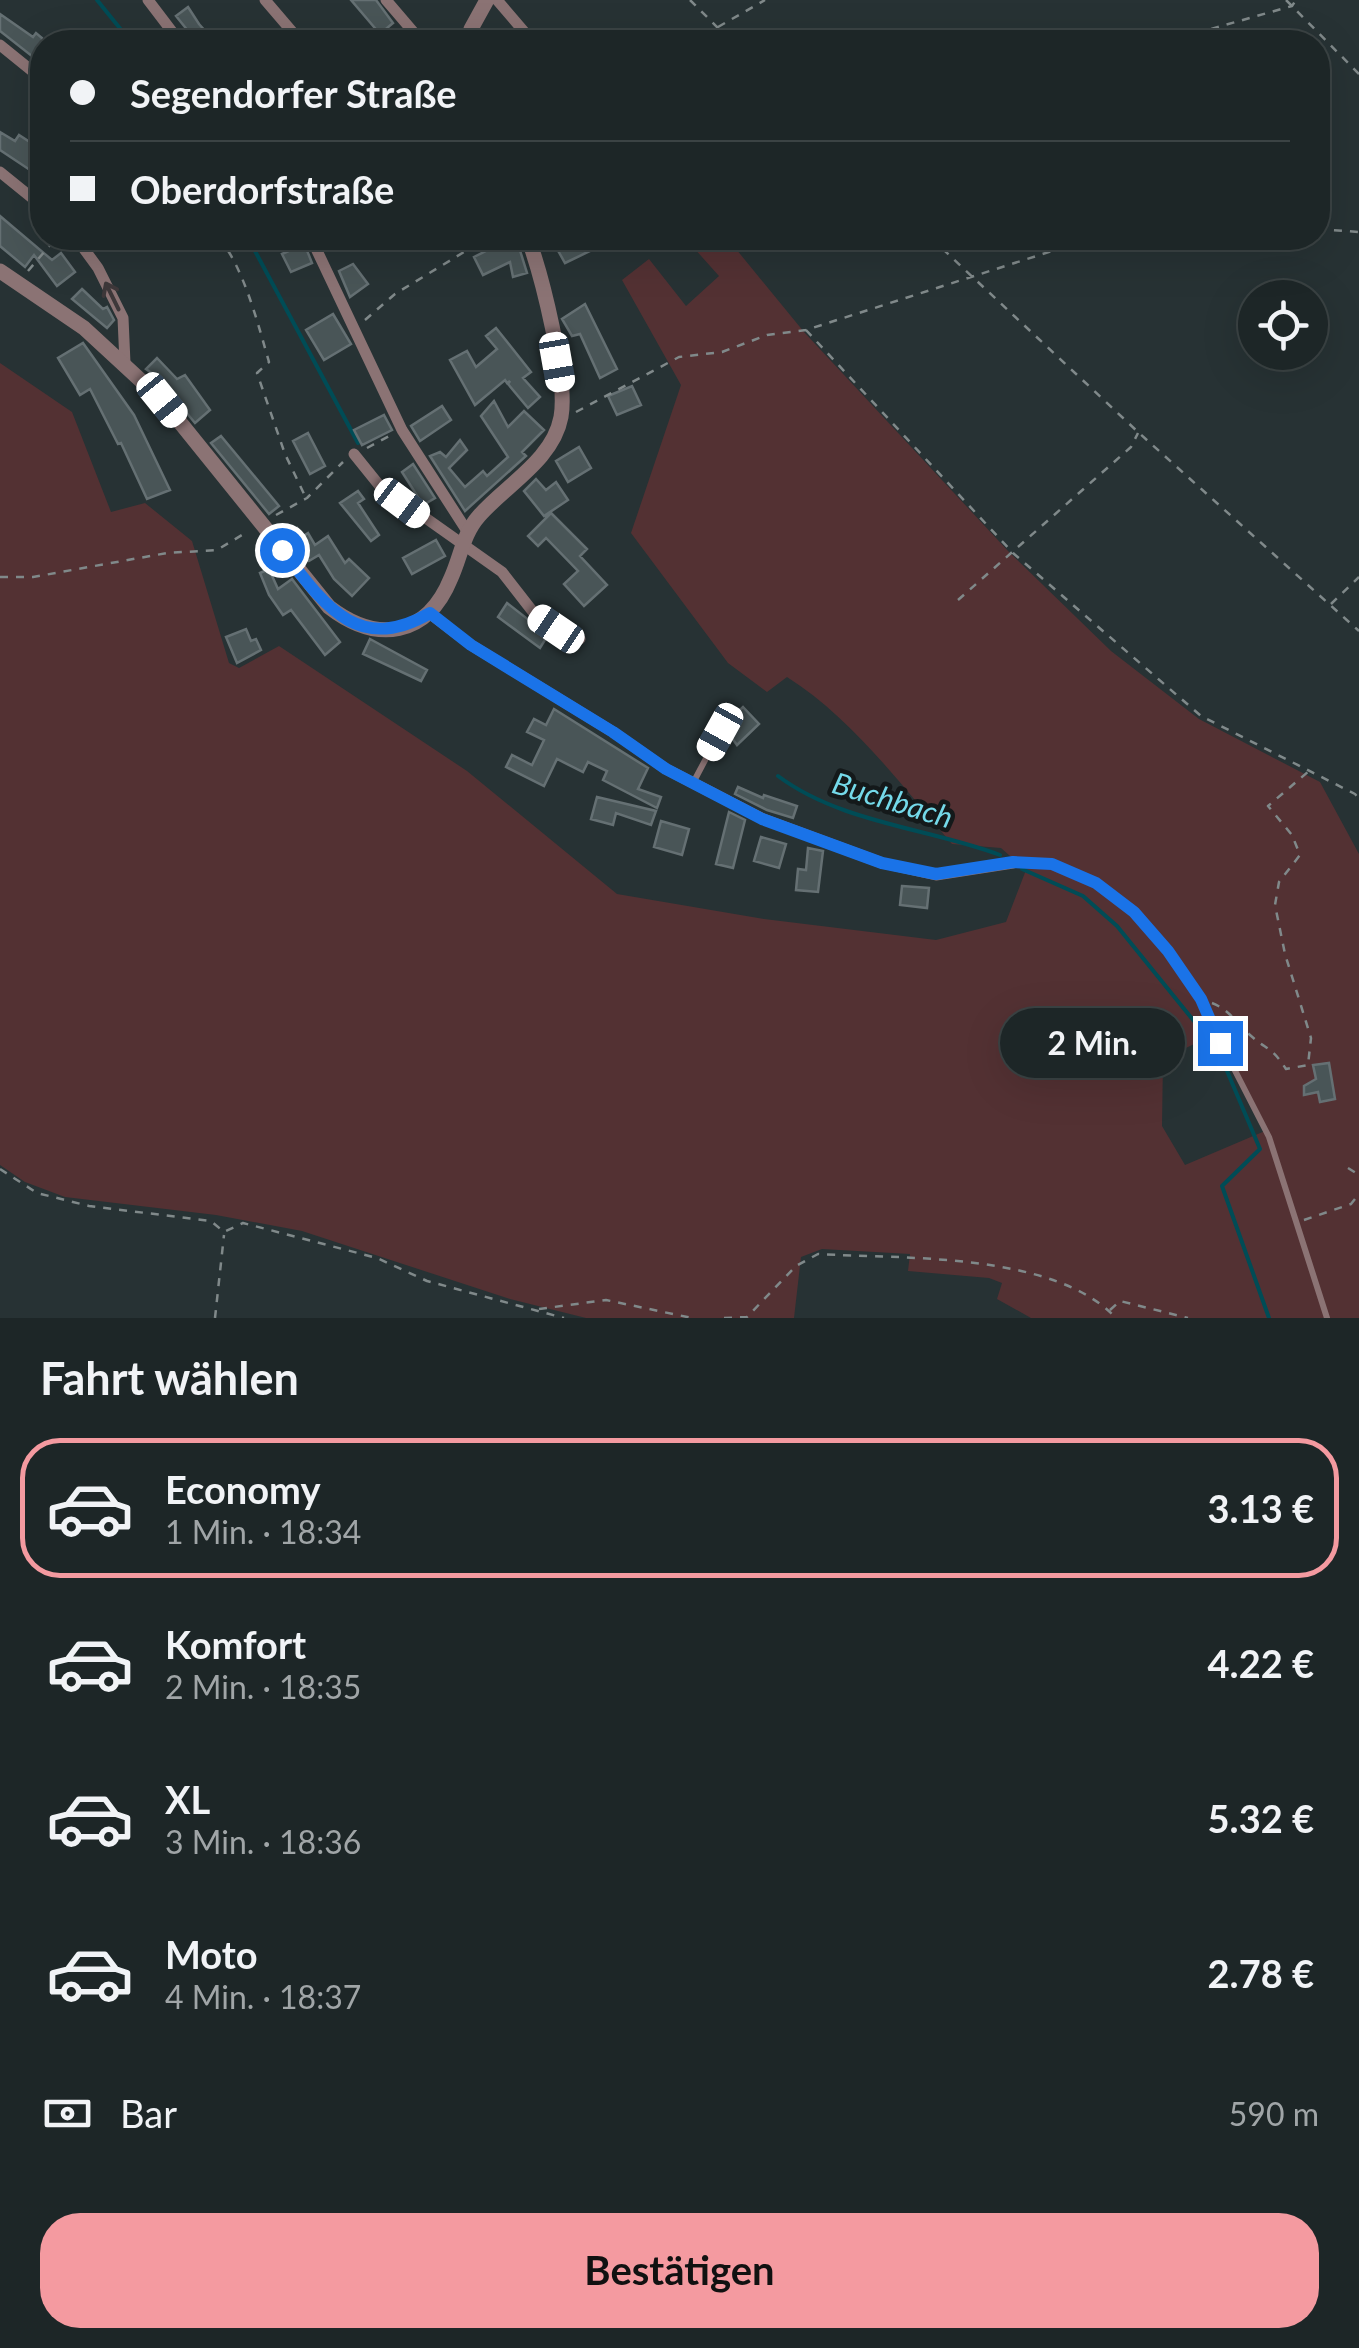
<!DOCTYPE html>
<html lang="de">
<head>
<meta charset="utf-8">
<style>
  body { margin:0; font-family:Lato,sans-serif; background:#252e2f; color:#f1f3f6; height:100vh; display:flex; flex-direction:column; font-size:38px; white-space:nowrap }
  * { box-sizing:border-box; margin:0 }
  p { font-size:32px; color:#a0a5a7 }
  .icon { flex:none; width:55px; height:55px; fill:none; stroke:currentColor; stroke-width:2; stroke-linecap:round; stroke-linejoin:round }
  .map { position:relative; height:1318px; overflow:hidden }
  .details { display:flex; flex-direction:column; background:#1d2627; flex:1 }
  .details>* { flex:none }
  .hud { position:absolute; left:30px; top:30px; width:1300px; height:220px; border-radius:40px; box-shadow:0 10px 40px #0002,0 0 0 2px #3b4344; display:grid; align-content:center; height:220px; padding:0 40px; background:#1d2627 }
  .fabs { position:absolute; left:1238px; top:280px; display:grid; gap:20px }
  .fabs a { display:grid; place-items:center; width:90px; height:90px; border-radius:50%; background:#1d2627; box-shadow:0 10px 40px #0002,0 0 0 2px #3b4344; font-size:50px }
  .end { position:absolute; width:45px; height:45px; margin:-22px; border:12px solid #1a73e8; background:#fff; box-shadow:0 0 0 5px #fff }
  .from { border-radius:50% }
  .bubble { position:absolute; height:70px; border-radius:35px; background:#1d2627; box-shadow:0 10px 40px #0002,0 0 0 2px #3b4344; font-size:32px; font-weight:700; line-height:70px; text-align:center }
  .car { position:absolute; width:30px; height:60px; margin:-30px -15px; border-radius:12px; box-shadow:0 0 8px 2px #0007; background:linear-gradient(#fff 24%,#345 0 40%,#fff 0 76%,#345 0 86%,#fff 0) }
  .hud b { display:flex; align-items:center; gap:35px; height:95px; font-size:38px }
  .hud b+b { border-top:2px solid #3b4344 }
  .hud i { width:25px; height:25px; background:#f1f3f6 }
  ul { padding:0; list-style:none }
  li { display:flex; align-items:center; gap:30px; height:140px; margin:0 20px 15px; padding:0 20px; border:5px solid transparent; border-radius:40px }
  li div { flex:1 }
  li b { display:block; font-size:38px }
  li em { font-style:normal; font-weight:700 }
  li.current { border-color:#f49aa0 }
  li>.icon { width:90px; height:90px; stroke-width:1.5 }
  h2 { padding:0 40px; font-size:45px; line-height:120px }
  .pay { display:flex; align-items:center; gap:25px; height:110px; padding:0 40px; font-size:38px }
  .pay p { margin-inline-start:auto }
  .button { display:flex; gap:20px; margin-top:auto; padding:20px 40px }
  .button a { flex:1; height:115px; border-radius:40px; background:#f49aa0; color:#111; font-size:40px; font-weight:700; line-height:115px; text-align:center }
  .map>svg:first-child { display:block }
  .green { fill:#533133; fill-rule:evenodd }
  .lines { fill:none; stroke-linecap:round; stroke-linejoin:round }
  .stream { stroke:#004c56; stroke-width:4 }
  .building { fill:#495557; stroke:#657073; stroke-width:2.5 }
  .path { stroke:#80898a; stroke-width:2.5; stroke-dasharray:8 8; stroke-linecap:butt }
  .service { stroke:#8b7374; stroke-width:6 }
  .minor { stroke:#8b7374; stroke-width:11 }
  .tertiary { stroke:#8b7374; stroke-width:15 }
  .oneway { stroke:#3e383a }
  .route { stroke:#1a73e8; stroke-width:12 }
  .labels { text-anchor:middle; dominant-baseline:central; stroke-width:9; stroke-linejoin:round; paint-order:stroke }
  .water-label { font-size:30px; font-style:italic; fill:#74d9e9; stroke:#14191a }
</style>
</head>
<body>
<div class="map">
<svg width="1359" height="1318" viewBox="0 0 1359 1318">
  <rect width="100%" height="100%" fill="#273234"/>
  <!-- green -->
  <path class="green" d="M685,238H727L804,332L1009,552L1111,651L1199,719L1320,782L1359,854V1318H1031L997,1299L1002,1283L989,1278L908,1271L910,1254L822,1249L801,1257L794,1318H586L510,1299L302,1231L216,1215L65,1197L25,1182L0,1165V363L72,412L111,512L145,503L192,541L229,663L239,668L279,646L467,771L617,894L764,919L936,940L1006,922L1026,870L1001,848L952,844C902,786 852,718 787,677L767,692L728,663L631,533L681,385L622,280L649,259L686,306L719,276ZM1219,1032L1265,1131L1185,1165L1162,1126L1163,1059Z"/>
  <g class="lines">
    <!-- stream -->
    <path class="stream" d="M97,0L131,42
      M248,238L358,443
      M778,776C841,823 928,828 1000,855
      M1022,869L1083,896L1117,926L1219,1052L1260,1149L1222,1186L1269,1318"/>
  </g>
  <!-- building -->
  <path class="building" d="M351,0H376L393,23L380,34Z
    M188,7L199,24L215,42H197L176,16Z
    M0,14L33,37L36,33L42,38V64L0,31Z
    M0,132L15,141L19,135L42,150V178L0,150Z
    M0,216L52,260L61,253L75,272L57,286L34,255L25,267L0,246Z
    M282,238H302L312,263L291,272L282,254L289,251Z
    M572,238H582L590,251L565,263L556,247Z
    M518,244L527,273L513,277L510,262L483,275L474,257L490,249Z
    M353,264L368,284L350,297L339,271Z
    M82,289L103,309L107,307L114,320L107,328L72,299Z
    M585,304L617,369L600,378L580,334L572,336L562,319Z
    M333,314L351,344L324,360L306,330Z
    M496,328L531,372L523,378L540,397L528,408L508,384L510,381L507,383L505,380L475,405L450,360L467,351L476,367L497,349L486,336Z
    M83,343L134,415L170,490L147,499L121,443L118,444L90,389L80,395L58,358Z
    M157,358L177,379L185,375L210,410L195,423L157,377L146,369Z
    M632,386L641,405L617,415L608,396Z
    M494,401L508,427L524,411L544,430L522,452L526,456L465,511L430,456L440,452L446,457L460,440L467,450L449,468L465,487L483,471L487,476L508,457L481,416Z
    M442,406L451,420L420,441L411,426Z
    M384,415L392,430L362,445L354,430Z
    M308,433L325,466L310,474L293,441Z
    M221,436L279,506L269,514L211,443Z
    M579,447L591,468L568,482L556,461Z
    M413,464L435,498L423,505L402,472Z
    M536,479L546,490L556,482L568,500L544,516L524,491Z
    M358,491L364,499L358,503L379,535L371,541L340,503Z
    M551,513L587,549L580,556L607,585L584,606L564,584L578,571L546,538L538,546L528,536Z
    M297,528L302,537L308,533L315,545L328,536L345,563L349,559L369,578L352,596L334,579L319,555L309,561L286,535Z
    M436,540L445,556L412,574L403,558Z
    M269,569L278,589L292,579L340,642L325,655L291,610L283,615L269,595L260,573Z
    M507,603L548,635L540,648L498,617Z
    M246,629L251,641L256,639L261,650L237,663L226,637Z
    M370,639L427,670L421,681L363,654Z
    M743,707L759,724L737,745L723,726Z
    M554,709L648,768L638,789L661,797L657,808L603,780L607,771L588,762L583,772L557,759L544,786L506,767L512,755L532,765L544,740L527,732L534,719L546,725Z
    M738,787L763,798L764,795L797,806L793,818L767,810L735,794Z
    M597,797L656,811L651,825L616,813L613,825L591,819Z
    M729,812L745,820L733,868L716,864Z
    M661,821L689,829L682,855L654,847Z
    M761,837L786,844L779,868L754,861Z
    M808,848L823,851L818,892L796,890L798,869L806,870Z
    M902,886L929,888L927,908L900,905Z
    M1329,1063L1335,1099L1320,1102L1318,1092L1304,1095V1086L1316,1079L1313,1065Z"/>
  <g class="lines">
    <!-- path -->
    <path class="path" d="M690,0L732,42
      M1286,0L1359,74
      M718,27L765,0
      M1165,42L1292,6L1296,0
      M1318,229L1359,232
      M219,238C244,268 258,324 269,362L257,373L285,454L305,496
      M931,238L1138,432L1359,631
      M28,271L56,238
      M365,320L395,294L487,238
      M806,330L1013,553L1201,716L1355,794L1359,799
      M576,412L679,357L722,352L767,335L806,330L1052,251L1125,238
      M367,448L391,435
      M276,515L307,498L343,462
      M0,577H33L167,553L217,550L247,532
      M958,600L1131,447L1138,433
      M1331,604L1359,577
      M1212,1003C1230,1010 1236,1023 1250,1035C1268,1051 1271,1046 1286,1069L1308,1065L1311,1038L1285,954L1275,905L1279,882L1300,855L1292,835L1268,806L1309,771
      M1348,1168L1359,1175
      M0,1169L37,1193L89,1206L211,1221L224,1232L243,1223L377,1258L427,1281L564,1318
      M1304,1220L1351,1204L1359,1194
      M539,1309L606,1300L692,1318
      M1110,1310L1120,1301L1188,1318
      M215,1318L224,1235
      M724,1318L747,1317L796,1266L818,1254C904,1259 1054,1252 1116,1318"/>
    <!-- service -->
    <path class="service" d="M693,783L720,732
      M1014,863L1052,864L1096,883L1134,912L1186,975L1269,1137L1327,1318"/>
    <!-- minor -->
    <path class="minor" d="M148,0L180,42
      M265,0L301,42
      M386,0L422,42
      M497,0L533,42
      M0,45L42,79
      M0,172L42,206
      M76,238L98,268L123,318L125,363
      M311,238L402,430L467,531
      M354,454L379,485L502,572L537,617L556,629L580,639
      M429,613L471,645L613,732L666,769L763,819L882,863L936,875L1013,863"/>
    <!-- tertiary -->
    <path class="tertiary" d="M469,42L471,29L487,0
      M0,271L84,328L162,400L329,607C377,644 427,637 451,578C461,556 463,534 479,516C506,485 553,460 561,417C568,379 542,276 528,238"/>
  </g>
  <!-- one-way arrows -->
  <defs><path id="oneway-shaft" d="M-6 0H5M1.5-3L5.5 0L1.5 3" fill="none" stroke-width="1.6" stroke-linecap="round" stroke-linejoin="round" transform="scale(2.5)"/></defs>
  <use class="oneway" href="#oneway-shaft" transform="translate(112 296) rotate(-116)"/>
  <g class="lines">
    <!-- route -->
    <path class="route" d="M282,550C323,603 357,656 430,613L471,645L613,732L666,769L762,819L882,863L936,874L1013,862L1052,864L1096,883L1134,912L1168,951L1201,999L1220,1043"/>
  </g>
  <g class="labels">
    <!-- water labels -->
    <g class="water-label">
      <text transform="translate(893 799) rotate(17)">Buchbach</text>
    </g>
  </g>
</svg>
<div class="fabs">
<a><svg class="icon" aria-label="locate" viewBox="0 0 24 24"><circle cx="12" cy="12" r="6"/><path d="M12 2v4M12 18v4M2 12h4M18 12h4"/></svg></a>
</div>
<i class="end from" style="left:282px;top:550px"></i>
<i class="end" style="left:1220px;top:1043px"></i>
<div class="bubble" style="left:1000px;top:1008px;width:185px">2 Min.</div>
<i class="car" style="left:557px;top:362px;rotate:170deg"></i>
<i class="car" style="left:162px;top:400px;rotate:141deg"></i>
<i class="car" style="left:402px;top:503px;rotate:127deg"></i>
<i class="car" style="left:556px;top:629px;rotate:304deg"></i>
<i class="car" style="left:720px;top:732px;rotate:209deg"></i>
<div class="hud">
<b><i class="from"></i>Segendorfer Straße</b>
<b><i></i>Oberdorfstraße</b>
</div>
</div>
<section class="details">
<h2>Fahrt wählen</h2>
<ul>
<li class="current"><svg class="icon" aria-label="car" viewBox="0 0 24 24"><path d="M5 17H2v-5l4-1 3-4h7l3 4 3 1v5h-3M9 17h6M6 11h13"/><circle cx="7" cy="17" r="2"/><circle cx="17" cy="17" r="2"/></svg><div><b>Economy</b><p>1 Min. · 18:34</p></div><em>3.13 €</em></li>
<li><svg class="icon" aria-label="car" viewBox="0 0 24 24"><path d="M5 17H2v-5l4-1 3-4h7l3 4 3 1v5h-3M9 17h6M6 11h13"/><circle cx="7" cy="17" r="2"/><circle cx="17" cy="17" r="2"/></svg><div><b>Komfort</b><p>2 Min. · 18:35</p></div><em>4.22 €</em></li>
<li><svg class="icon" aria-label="car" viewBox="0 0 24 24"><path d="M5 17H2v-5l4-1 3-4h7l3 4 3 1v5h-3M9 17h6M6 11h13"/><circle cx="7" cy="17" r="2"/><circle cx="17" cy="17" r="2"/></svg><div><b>XL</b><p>3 Min. · 18:36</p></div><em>5.32 €</em></li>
<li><svg class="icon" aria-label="car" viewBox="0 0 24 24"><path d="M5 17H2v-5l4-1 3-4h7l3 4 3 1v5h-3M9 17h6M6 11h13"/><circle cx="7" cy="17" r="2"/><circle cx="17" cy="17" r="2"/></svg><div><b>Moto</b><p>4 Min. · 18:37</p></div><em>2.78 €</em></li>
</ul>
<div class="pay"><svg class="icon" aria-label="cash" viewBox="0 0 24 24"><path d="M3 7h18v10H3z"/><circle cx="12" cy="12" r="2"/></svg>Bar<p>590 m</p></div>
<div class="button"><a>Bestätigen</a></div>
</section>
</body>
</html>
